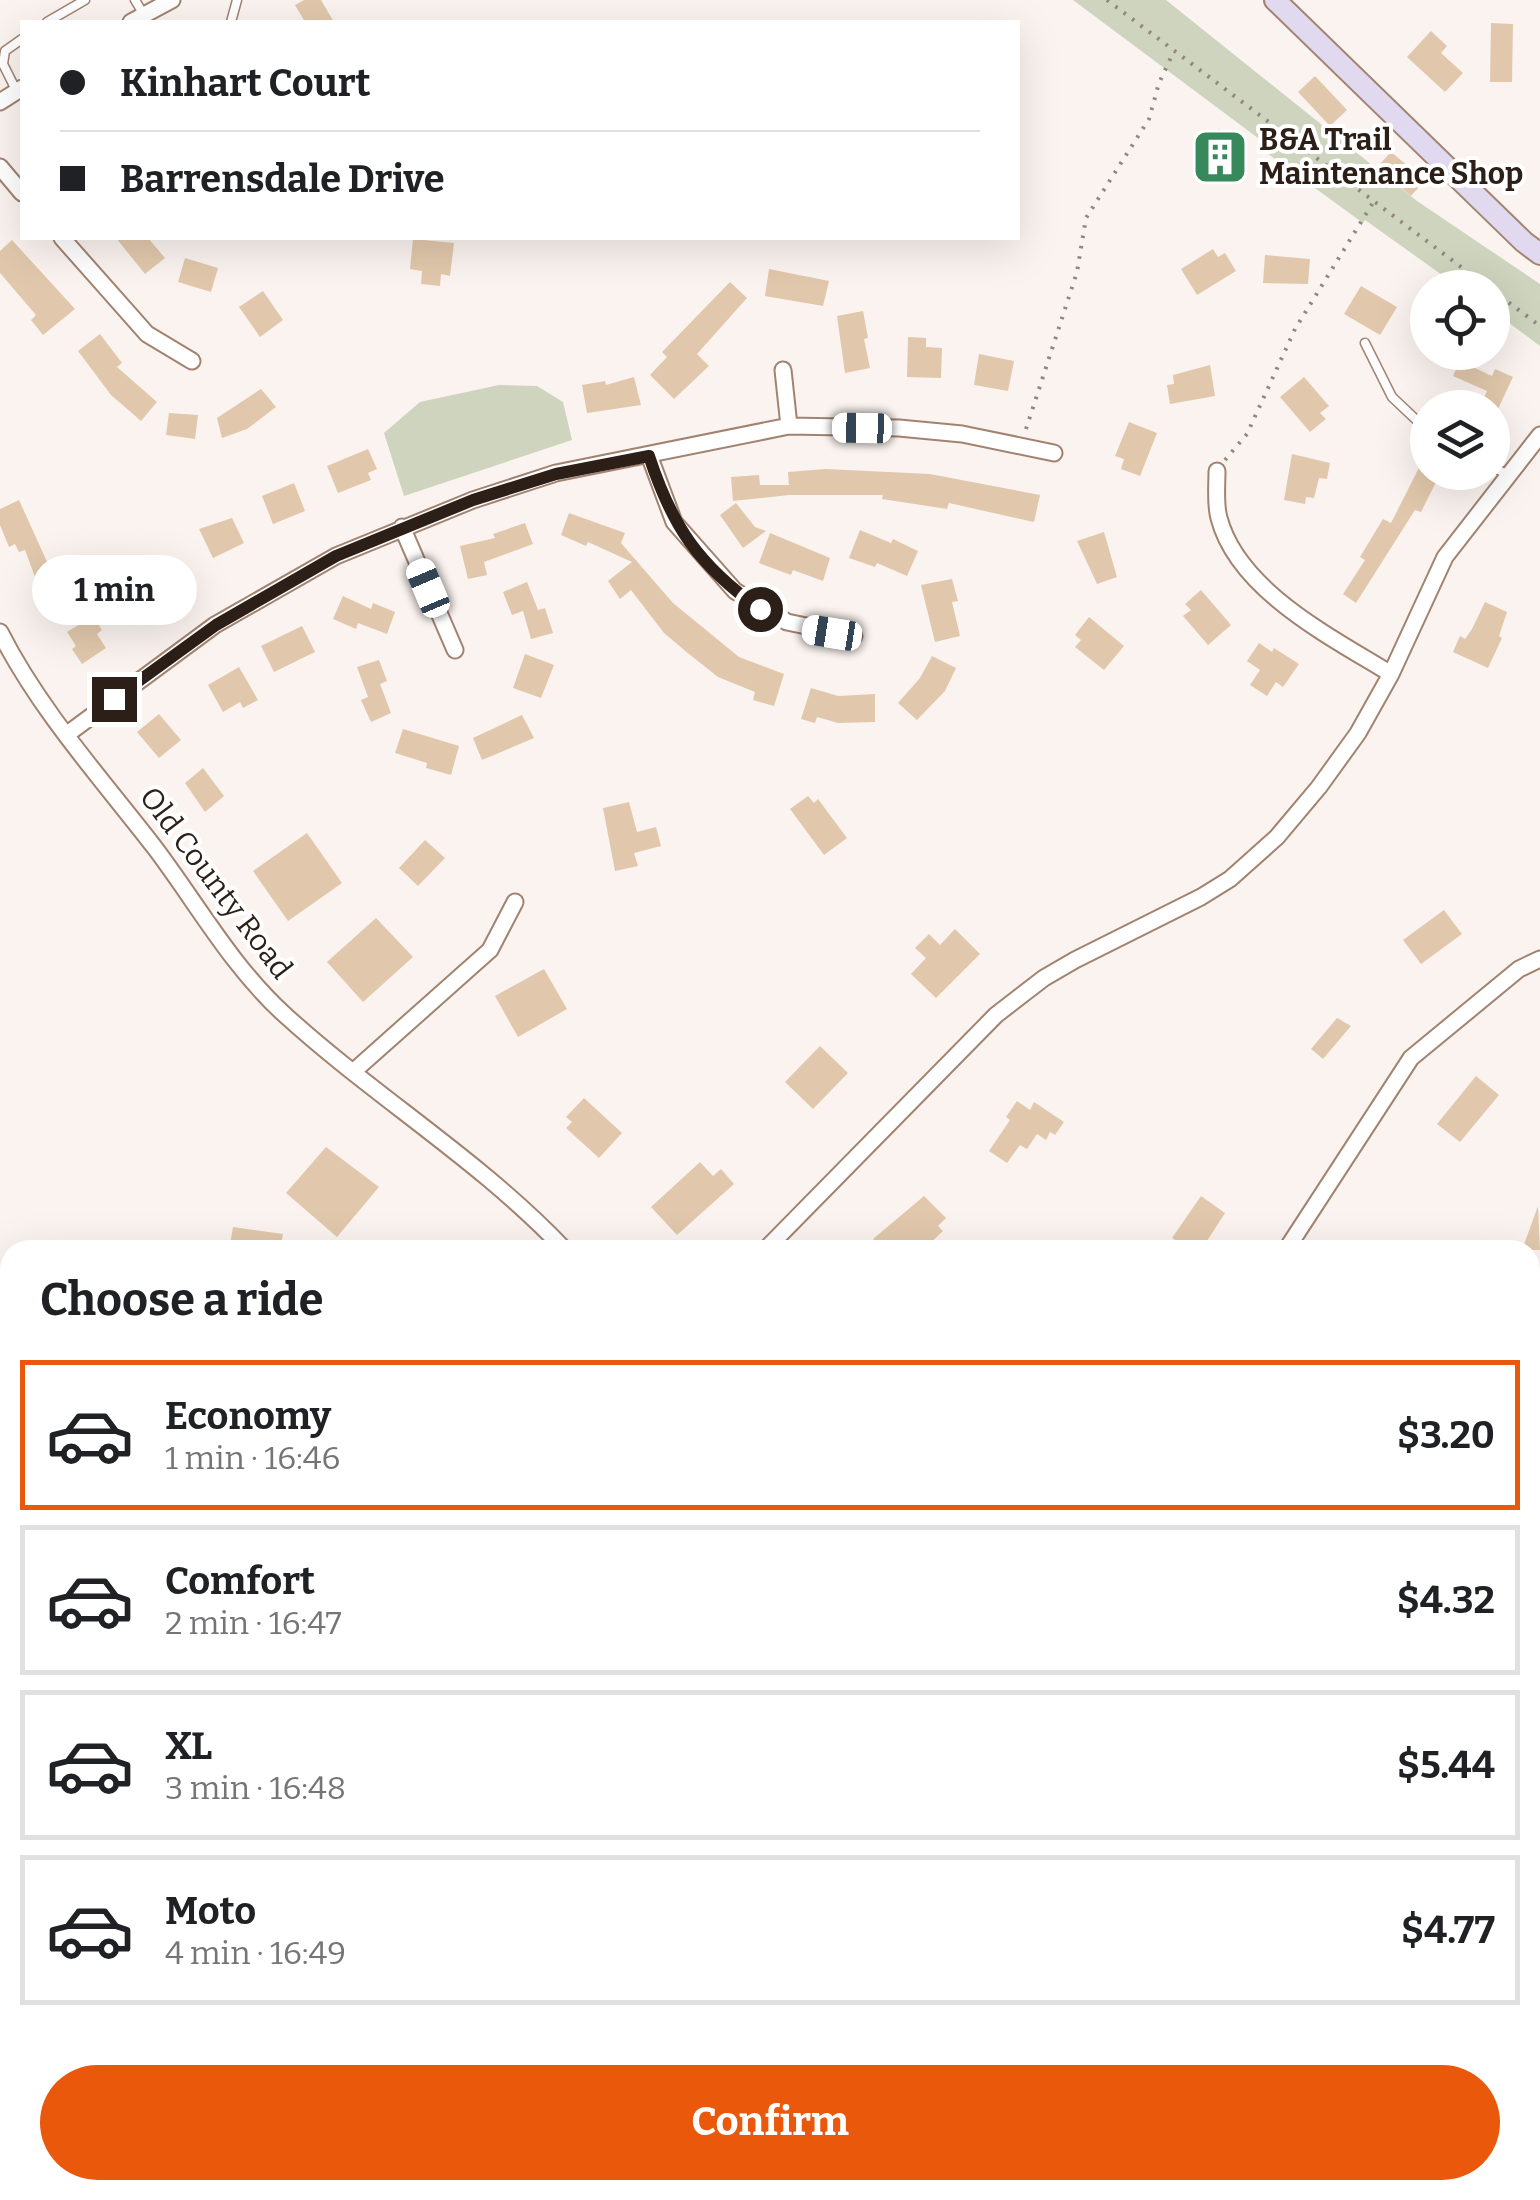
<!DOCTYPE html>
<html lang="en">
<head>
<meta charset="utf-8">
<style>
  body { margin:0; font-family:Bitter,serif; background:#f6f6f6; color:#202124; height:100vh; display:flex; flex-direction:column; font-size:38px; white-space:nowrap }
  * { box-sizing:border-box; margin:0 }
  p { font-size:32px; color:#757577 }
  .icon { flex:none; width:55px; height:55px; fill:none; stroke:currentColor; stroke-width:2; stroke-linecap:round; stroke-linejoin:round }
  .map { position:relative; flex:1; overflow:hidden }
  .details { position:absolute; left:0px; top:1240px; width:1540px; height:960px; display:flex; flex-direction:column; background:#fff; border-radius:30px 30px 0 0; box-shadow:0 10px 40px #0002 }
  .details>* { flex:none }
  .guide { position:absolute; left:20px; top:20px; width:1000px; height:220px; border-radius:0px; box-shadow:0 10px 40px #0002; display:grid; align-content:center; height:220px; padding:0 40px; background:#fff }
  .fabs { position:absolute; left:1410px; top:270px; display:grid; gap:20px }
  .fabs a { display:grid; place-items:center; width:100px; height:100px; border-radius:50%; background:#fff; box-shadow:0 10px 40px #0002; font-size:50px }
  .end { position:absolute; width:45px; height:45px; margin:-22px; border:12px solid #2c1f18; background:#fff; box-shadow:0 0 0 5px #fff }
  .from { border-radius:50% }
  .bubble { position:absolute; height:70px; border-radius:35px; background:#fff; box-shadow:0 10px 40px #0002; font-size:32px; font-weight:700; line-height:70px; text-align:center }
  .car { position:absolute; width:30px; height:60px; margin:-30px -15px; border-radius:12px; box-shadow:0 0 8px 2px #0007; background:linear-gradient(#fff 24%,#345 0 40%,#fff 0 76%,#345 0 86%,#fff 0) }
  .guide b { display:flex; align-items:center; gap:35px; height:95px; font-size:38px }
  .guide b+b { border-top:2px solid #e0e0e0 }
  .guide i { width:25px; height:25px; background:#202124 }
  ul { padding:0; list-style:none }
  li { display:flex; align-items:center; gap:30px; height:150px; margin:0 20px 15px; padding:0 20px; border:5px solid #e0e0e0; border-radius:0px }
  li div { flex:1 }
  li b { display:block; font-size:38px }
  li em { font-style:normal; font-weight:700 }
  li.current { border-color:#ea580c }
  li>.icon { width:90px; height:90px; stroke-width:1.5 }
  h2 { padding:0 40px; font-size:45px; line-height:120px }
  .cta { display:flex; gap:20px; margin-top:auto; padding:20px 40px }
  .cta a { flex:1; height:115px; border-radius:60px; background:#ea580c; color:#fff; font-size:40px; font-weight:700; line-height:115px; text-align:center }
  .map>svg:first-child { display:block }
  .green { fill:#ced4bd }
  .building { fill:#e1c8ac }
  .lines { fill:none; stroke-linecap:round; stroke-linejoin:round }
  .lane-casing { stroke:#a28370; stroke-width:11 }
  .street-casing { stroke:#a28370; stroke-width:19 }
  .secondary-casing { stroke:#a28370; stroke-width:24 }
  .path { stroke:#918781; stroke-width:4; stroke-dasharray:2.5 8; stroke-linecap:butt }
  .lane { stroke:#fff; stroke-width:8 }
  .street { stroke:#fff; stroke-width:15 }
  .secondary { stroke:#e0d9f0; stroke-width:20 }
  .route { stroke:#2c1f18; stroke-width:12 }
  .labels { text-anchor:middle; dominant-baseline:central; stroke-width:8; stroke-linejoin:round; paint-order:stroke }
  .poi-label { font-size:30px; font-weight:bold; fill:#2c1f18; stroke:#fff; text-anchor:start }
  .street-label { font-size:30px; fill:#2c1f18; stroke:#fff }
</style>
</head>
<body>
<div class="map">
<svg width="1540" height="2200" viewBox="0 0 1540 2200">
  <rect width="100%" height="100%" fill="#faf3ef"/>
  <!-- green -->
  <path class="green" d="M1073,0H1166L1417,201L1540,284V346L1493,311L1492,288L1459,287L1365,220L1363,223L1267,153L1270,147Z
    M499,385L537,386L563,402L572,440L404,496L384,433L420,402Z"/>
  <!-- building -->
  <path class="building" d="M304,0H321L334,22H305L295,5Z
    M1491,23L1513,24L1512,82H1490Z
    M1431,31L1447,46L1441,53L1463,73L1445,92L1407,57Z
    M1315,76L1347,110L1330,126L1298,92Z
    M1219,129L1247,152L1221,184L1193,162Z
    M1391,152L1425,180L1411,196L1377,167Z
    M116,238H148L165,258L145,274Z
    M413,239L454,243L450,276L441,274L440,286L421,284L422,271L410,269Z
    M12,240L75,309L43,335L31,320L36,315L0,273V251Z
    M1213,249L1218,257L1225,253L1236,271L1197,295L1181,269Z
    M1265,255L1310,259L1308,284L1263,283Z
    M185,258L218,268L211,292L178,282Z
    M769,269L829,281L823,306L765,296Z
    M730,282L747,298L697,354L709,366L674,399L650,375L667,357L662,352Z
    M1361,286L1397,307L1380,335L1344,314Z
    M263,291L283,320L260,337L239,307Z
    M863,311L868,338L864,339L870,368L845,373L837,316Z
    M100,334L122,363L117,367L157,402L141,421L111,395L78,351Z
    M908,337L926,338V347L942,348L941,378L907,377Z
    M979,354L1014,361L1008,391L974,385Z
    M1460,361L1492,376L1495,369L1513,377L1497,411L1481,404L1487,391L1453,376Z
    M1210,365L1215,396L1170,404L1167,385L1174,384L1173,375Z
    M634,377L641,405L587,413L582,385L605,381L606,385Z
    M1304,377L1329,406L1320,413L1326,419L1310,432L1280,397Z
    M261,389L276,407L247,429L222,438L217,418Z
    M169,413L198,415L195,439L166,435Z
    M1129,422L1157,433L1140,476L1121,469L1124,459L1115,456Z
    M368,449L377,469L368,473L371,480L338,493L327,466Z
    M1428,450V472H1441L1421,512L1415,510L1356,603L1343,594L1365,560L1360,557L1383,519L1391,523Z
    M1292,454L1330,463L1327,479L1319,478L1314,498L1306,497L1305,504L1284,500Z
    M826,469L930,474L1040,495L1034,522L949,503L947,509L882,499L883,495H789L733,501L731,477L759,475L760,485H789L788,472Z
    M294,483L305,511L273,524L262,496Z
    M19,500L48,564L61,560L73,592L45,604L25,550L19,552L15,544L9,547L0,525V509Z
    M736,503L755,527L766,531L743,548L720,515Z
    M569,513L625,533L621,543L673,603L739,657L784,674L774,706L753,700L755,692L718,677L689,654L664,633L631,590L620,599L608,581L632,562L588,542L586,546L561,535Z
    M232,518L244,543L213,558L199,529Z
    M525,523L533,544L484,562L487,575L468,579L460,546L495,538L493,534Z
    M860,530L891,543L893,539L918,551L907,576L877,563L875,567L849,558Z
    M1104,532L1117,577L1097,584L1077,541Z
    M770,533L830,558L823,581L793,570L791,575L759,563Z
    M165,557L181,583L151,601L136,575Z
    M952,579L958,601L952,602L960,636L935,642L921,585Z
    M527,582L538,610L545,608L553,633L531,639L523,611L512,615L503,592Z
    M1201,590L1231,625L1208,645L1183,616L1191,610L1185,604Z
    M343,596L371,609L373,603L395,612L387,634L358,623L356,629L333,619Z
    M1485,602L1507,612L1499,636L1502,638L1488,668L1453,652L1460,636L1465,639L1472,629Z
    M93,616L102,630L97,634L106,648L82,664L72,649L76,646L67,632Z
    M1089,617L1124,646L1104,670L1075,647L1081,640L1075,635Z
    M302,626L315,652L274,672L261,646Z
    M1259,643L1272,652L1274,648L1299,664L1283,687L1276,682L1267,696L1250,685L1260,670L1247,661Z
    M525,654L554,665L541,698L513,688Z
    M932,656L956,668L945,691L917,720L898,703L920,678Z
    M379,660L387,681L380,684L391,713L371,722L361,700L368,697L357,667Z
    M239,667L258,700L243,708L240,702L223,712L208,685Z
    M811,688L838,696L875,694V722L838,723L817,717L815,723L801,719Z
    M159,714L181,740L159,758L137,732Z
    M522,715L534,738L482,760L473,738Z
    M403,729L459,746L451,775L426,768L427,763L395,753Z
    M203,768L224,796L205,812L185,783Z
    M808,796L814,803L818,799L847,838L824,855L790,809Z
    M629,802L637,832L656,827L661,846L634,853L638,866L615,871L603,808Z
    M307,833L342,883L288,921L253,871Z
    M425,840L445,858L418,886L399,868Z
    M1444,910L1462,934L1421,964L1403,940Z
    M376,918L413,957L363,1002L327,962Z
    M955,929L980,954L936,998L911,974L926,958L915,948L929,934L940,945Z
    M544,969L567,1009L518,1037L495,996Z
    M1337,1018L1351,1026L1323,1059L1311,1049Z
    M820,1046L848,1073L813,1109L785,1082Z
    M1476,1076L1499,1095L1460,1142L1437,1124Z
    M584,1098L622,1133L599,1158L566,1128L572,1122L566,1117Z
    M1017,1101L1030,1110L1034,1102L1064,1122L1055,1135L1050,1132L1046,1140L1037,1134L1027,1149L1020,1145L1007,1163L989,1151L1010,1120L1006,1117Z
    M326,1147L379,1187L337,1237L286,1193Z
    M700,1162L713,1176L721,1169L734,1184L677,1235L651,1207Z
    M924,1196L946,1218L938,1226L943,1231L927,1246L922,1245L916,1250H884L873,1239Z
    M1201,1196L1225,1213L1207,1241L1222,1250H1189L1172,1238Z
    M1538,1206L1540,1250H1522Z
    M233,1227L283,1234L280,1250H229Z"/>
  <g class="lines">
    <!-- lane casing -->
    <g class="lane-casing">
      <path id="lane" d="M135,0L144,15
        M47,22L85,0
        M231,22L237,0
        M17,92L3,64L5,51L22,39
        M1365,343L1392,397L1428,431
        M1492,467L1509,475
        M1530,1439L1540,1431"/>
    </g>
    <!-- street casing -->
    <g class="street-casing">
      <path id="street" d="M131,22L172,0
        M0,102L22,88
        M0,167L22,193
        M62,238L147,334L192,361
        M783,370L789,426
        M649,455L674,522L735,591L787,622L854,636
        M1217,471C1217,486 1215,504 1219,518C1238,591 1333,638 1391,674
        M402,527L455,650
        M0,632C40,711 101,778 155,848C198,905 232,967 285,1015C375,1097 481,1161 565,1250
        M66,735L215,625L336,556L473,500L556,473L789,426L899,428L962,434L1054,453
        M354,1071L490,950L515,902
        M765,1250L996,1015L1044,978L1075,960L1201,897L1230,879L1277,837L1319,787L1358,733L1391,674L1445,557L1540,435
        M1286,1250L1411,1058L1519,969L1540,959
        M1273,2190L1280,2200
        M597,2200L613,2190"/>
    </g>
    <!-- secondary casing -->
    <g class="secondary-casing">
      <path id="secondary" d="M1275,0L1524,242L1540,254"/>
    </g>
    <!-- path -->
    <path class="path" d="M1107,0L1489,288
      M1492,290L1540,326
      M1026,429L1077,272L1086,218L1149,119L1159,83L1174,51
      M1225,460L1247,434L1295,329L1374,201"/>
    <!-- lane -->
    <use href="#lane" class="lane"/>
    <!-- street -->
    <use href="#street" class="street"/>
    <!-- secondary -->
    <use href="#secondary" class="secondary"/>
  </g>
  <g class="lines">
    <!-- route -->
    <path class="route" d="M114,699L216,625L336,556L473,500L556,474L649,456C672,526 698,565 760,609"/>
  </g>
  <!-- icons -->
  <defs>
    <g id="building-square" transform="scale(2.875)"><rect x="-9" y="-9" width="18" height="18" rx="4" fill="#37895b" stroke="#fff"/><path d="M-4-6H4V6H1V3H-1V6H-4ZM-2.5-4.3h1.7v1.8h-1.7ZM.8-4.3h1.7v1.8H.8ZM-2.5-1h1.7V.8h-1.7ZM.8-1h1.7V.8H.8Z" fill="#fff"/></g>
  </defs>
  <g fill-rule="evenodd">
    <use href="#building-square" x="1220" y="157"/>
  </g>
  <g class="labels">
    <!-- poi labels -->
    <g class="poi-label">
      <text x="1259" y="140">B&amp;A Trail<tspan x="1259" dy="34">Maintenance Shop</tspan></text>
    </g>
    <!-- street labels -->
    <g class="street-label">
      <text transform="translate(216 883) rotate(53)">Old County Road</text>
    </g>
  </g>
</svg>
<div class="fabs">
<a><svg class="icon" aria-label="locate" viewBox="0 0 24 24"><circle cx="12" cy="12" r="6"/><path d="M12 2v4M12 18v4M2 12h4M18 12h4"/></svg></a>
<a><svg class="icon" aria-label="layers" viewBox="0 0 24 24"><path d="M12 4l9 5-9 5-9-5zM3 14l9 5 9-5"/></svg></a>
</div>
<i class="end from" style="left:760px;top:609px"></i>
<i class="end" style="left:114px;top:699px"></i>
<div class="bubble" style="left:32px;top:555px;width:165px">1 min</div>
<i class="car" style="left:862px;top:428px;rotate:271deg"></i>
<i class="car" style="left:428px;top:588px;rotate:337deg"></i>
<i class="car" style="left:832px;top:633px;rotate:279deg"></i>
<div class="guide">
<b><i class="from"></i>Kinhart Court</b>
<b><i></i>Barrensdale Drive</b>
</div>
<section class="details">
<h2>Choose a ride</h2>
<ul>
<li class="current"><svg class="icon" aria-label="car" viewBox="0 0 24 24"><path d="M5 17H2v-5l4-1 3-4h7l3 4 3 1v5h-3M9 17h6M6 11h13"/><circle cx="7" cy="17" r="2"/><circle cx="17" cy="17" r="2"/></svg><div><b>Economy</b><p>1 min · 16:46</p></div><em>$3.20</em></li>
<li><svg class="icon" aria-label="car" viewBox="0 0 24 24"><path d="M5 17H2v-5l4-1 3-4h7l3 4 3 1v5h-3M9 17h6M6 11h13"/><circle cx="7" cy="17" r="2"/><circle cx="17" cy="17" r="2"/></svg><div><b>Comfort</b><p>2 min · 16:47</p></div><em>$4.32</em></li>
<li><svg class="icon" aria-label="car" viewBox="0 0 24 24"><path d="M5 17H2v-5l4-1 3-4h7l3 4 3 1v5h-3M9 17h6M6 11h13"/><circle cx="7" cy="17" r="2"/><circle cx="17" cy="17" r="2"/></svg><div><b>XL</b><p>3 min · 16:48</p></div><em>$5.44</em></li>
<li><svg class="icon" aria-label="car" viewBox="0 0 24 24"><path d="M5 17H2v-5l4-1 3-4h7l3 4 3 1v5h-3M9 17h6M6 11h13"/><circle cx="7" cy="17" r="2"/><circle cx="17" cy="17" r="2"/></svg><div><b>Moto</b><p>4 min · 16:49</p></div><em>$4.77</em></li>
</ul>
<div class="cta"><a>Confirm</a></div>
</section>
</div>
</body>
</html>
